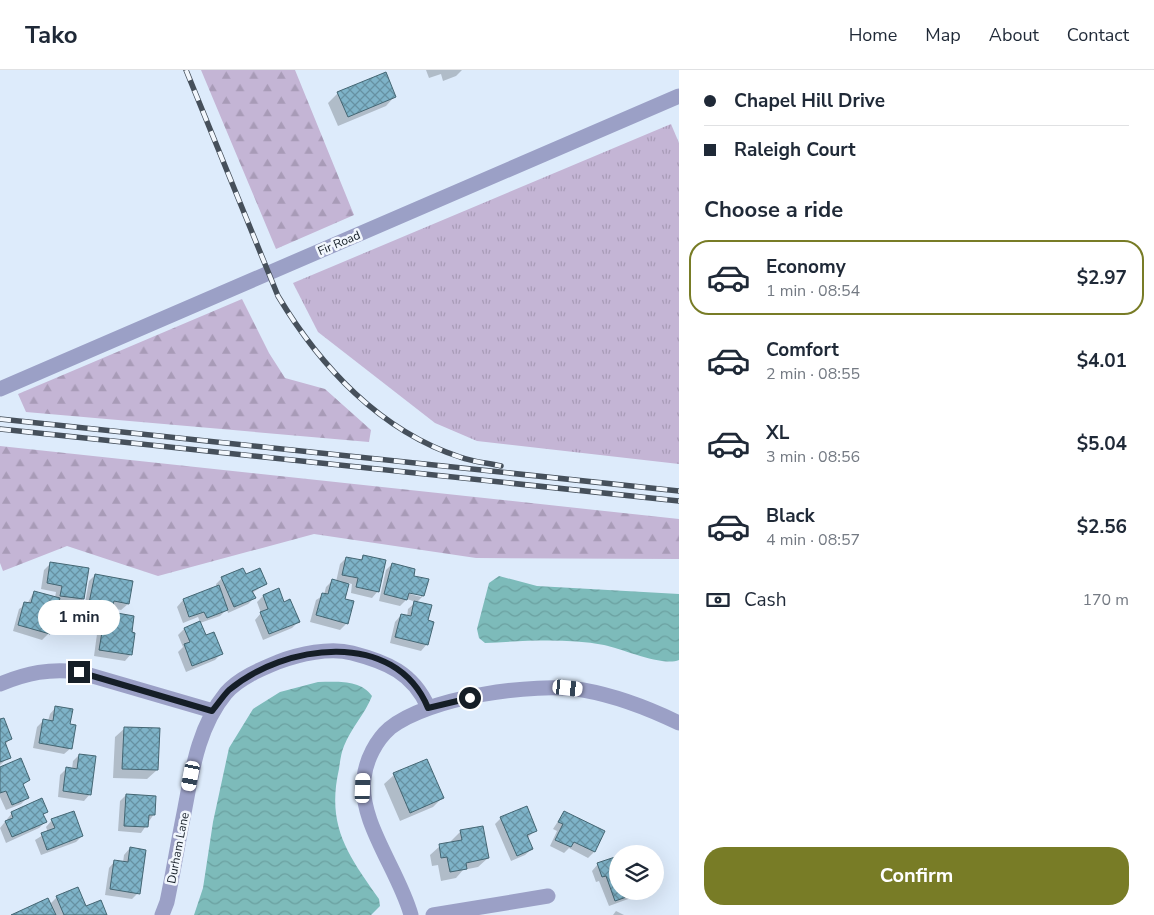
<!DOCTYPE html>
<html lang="en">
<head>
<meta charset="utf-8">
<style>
  body { margin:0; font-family:"Nunito Sans",sans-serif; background:#f6f6f7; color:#1f2937; height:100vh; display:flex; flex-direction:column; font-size:19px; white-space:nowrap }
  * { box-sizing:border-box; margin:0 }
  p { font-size:16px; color:#747a83 }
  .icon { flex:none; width:28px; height:28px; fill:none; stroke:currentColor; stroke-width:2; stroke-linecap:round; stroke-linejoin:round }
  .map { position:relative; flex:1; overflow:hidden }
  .panel { display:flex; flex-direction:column; background:#fff; width:475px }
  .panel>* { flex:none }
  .banner { display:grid; align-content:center; height:110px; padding:0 25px; background:#fff }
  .tools { position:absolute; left:609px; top:775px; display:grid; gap:10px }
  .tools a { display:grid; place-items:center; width:55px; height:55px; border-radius:50%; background:#fff; box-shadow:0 5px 20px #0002; font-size:25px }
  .end { position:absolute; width:22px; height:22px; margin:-11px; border:6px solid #151e27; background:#fff; box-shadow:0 0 0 2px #fff }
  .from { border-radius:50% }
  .bubble { position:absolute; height:35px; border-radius:18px; background:#fff; box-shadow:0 5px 20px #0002; font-size:16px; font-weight:700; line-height:35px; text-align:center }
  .car { position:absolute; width:15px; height:30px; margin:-15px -8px; border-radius:6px; box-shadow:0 0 4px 1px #0007; background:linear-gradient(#fff 24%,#345 0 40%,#fff 0 76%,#345 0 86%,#fff 0) }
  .banner b { display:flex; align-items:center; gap:18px; height:48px; font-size:19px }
  .banner b+b { border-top:1px solid #e0e1e3 }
  .banner i { width:12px; height:12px; background:#1f2937 }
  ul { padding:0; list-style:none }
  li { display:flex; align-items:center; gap:15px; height:75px; margin:0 10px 8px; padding:0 15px; border:2px solid transparent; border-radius:20px }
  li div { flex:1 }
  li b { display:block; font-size:19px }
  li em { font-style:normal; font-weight:700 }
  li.active { border-color:#787c26 }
  li>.icon { width:45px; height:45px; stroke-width:1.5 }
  h2 { padding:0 25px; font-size:22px; line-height:60px }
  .pay { display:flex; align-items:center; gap:12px; height:55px; padding:0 25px; font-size:19px }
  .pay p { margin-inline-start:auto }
  .cta { display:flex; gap:10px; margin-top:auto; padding:10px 25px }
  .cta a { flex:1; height:58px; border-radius:20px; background:#787c26; color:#fff; font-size:20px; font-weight:700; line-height:58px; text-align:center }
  header { display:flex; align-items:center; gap:30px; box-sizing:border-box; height:70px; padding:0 25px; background:#fff; border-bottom:1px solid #e0e1e3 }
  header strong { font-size:24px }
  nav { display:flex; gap:28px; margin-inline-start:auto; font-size:18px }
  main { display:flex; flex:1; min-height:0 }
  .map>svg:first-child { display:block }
  .grass { fill:url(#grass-tufts) }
  .forest { fill:url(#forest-firs) }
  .water { fill:url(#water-waves) }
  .shadow { fill:#0003; fill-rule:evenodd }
  .building { fill:url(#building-cross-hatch); stroke:#446673 }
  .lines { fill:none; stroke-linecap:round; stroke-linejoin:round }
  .minor { stroke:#9ba0c6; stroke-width:15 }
  .tertiary { stroke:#9ba0c6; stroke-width:15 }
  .rail-casing { stroke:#46505b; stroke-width:5.5 }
  .rail { stroke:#f2f7fd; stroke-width:4; stroke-dasharray:11; stroke-linecap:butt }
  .route { stroke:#151e27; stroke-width:6 }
  .labels { text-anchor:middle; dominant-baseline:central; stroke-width:5; stroke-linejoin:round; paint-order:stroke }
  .street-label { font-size:12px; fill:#151e27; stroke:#f2f7fd }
</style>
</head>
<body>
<header>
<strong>Tako</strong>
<nav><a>Home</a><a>Map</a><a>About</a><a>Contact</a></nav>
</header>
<main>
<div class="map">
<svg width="679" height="845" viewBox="0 0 679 845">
  <defs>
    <pattern id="grass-tufts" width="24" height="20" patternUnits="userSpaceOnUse" patternTransform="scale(1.25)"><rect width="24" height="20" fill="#c4b5d5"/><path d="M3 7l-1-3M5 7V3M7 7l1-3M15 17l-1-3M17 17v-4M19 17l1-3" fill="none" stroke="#a89bb7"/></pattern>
    <pattern id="forest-firs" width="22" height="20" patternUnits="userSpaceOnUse" patternTransform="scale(1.25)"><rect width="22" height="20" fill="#c4b5d5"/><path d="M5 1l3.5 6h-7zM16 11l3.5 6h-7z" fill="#a89bb7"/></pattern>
    <pattern id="water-waves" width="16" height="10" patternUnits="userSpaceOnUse" patternTransform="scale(1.25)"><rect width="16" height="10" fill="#7dbbba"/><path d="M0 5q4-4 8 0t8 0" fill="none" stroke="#6ba0a0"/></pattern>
    <pattern id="building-cross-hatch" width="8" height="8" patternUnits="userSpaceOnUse" patternTransform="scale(1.25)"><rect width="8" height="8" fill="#7eb3c8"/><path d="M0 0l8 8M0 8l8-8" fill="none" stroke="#6691a2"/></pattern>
  </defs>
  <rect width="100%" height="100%" fill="#ddebfb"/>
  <!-- grass -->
  <path class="grass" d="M671,54L679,73V394L477,371L435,353L318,262L293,213Z"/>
  <!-- forest -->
  <path class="forest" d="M201,0H295L354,145L276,179Z
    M242,229L269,283L285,308L325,319L371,360L369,372L26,342L18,324Z
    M0,376L679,449V489L476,488L314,464L158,506L67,476L3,501L0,493Z"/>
  <!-- water -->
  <path class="water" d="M499,506L537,516L679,524V590C663,597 623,579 604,575C566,568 523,571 485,573L479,568L477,559L489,513Z
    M318,612C336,612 360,609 372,626C365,644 351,658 344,676C341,683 340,692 339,699C326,756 348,785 379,829L380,836L371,845H194L203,818L213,752L229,678L253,639L280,622Z"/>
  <!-- shadow -->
  <path class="shadow" d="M426,0H462L456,6L443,11L441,4L429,8Z
    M338,23L395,26L386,36L338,56L328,33Z
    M363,487L378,521L372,528L351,523L352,514L348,513L344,530L352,532L346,554L340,560L310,552L316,530L324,525L326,517L332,511L336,512L340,494L346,488L359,491Z
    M51,493L83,529L77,535L57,532L49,563L42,570L13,561L19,539L27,534L34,522L55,528L56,522L41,519L44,500Z
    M392,494L412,506L423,526L416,533L427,551V574L421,581L390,573L395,552L401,545L407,547L408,539L416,532L407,529L400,536L379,531L386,500ZM403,522L421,524V527Z
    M95,505L132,512L128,534L121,540L111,538L105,543L84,539L89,511Z
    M245,505L266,514L252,523L254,528L248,534L228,543L227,539L220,546L200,553L205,566L221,584L215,590L186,602L178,582L183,577L178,565L184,559L200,552L198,547L183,553L177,537L183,530L217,517L216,514L222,508Z
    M263,526L284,533L298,552L292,558L263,570L255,550L261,543L257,532Z
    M118,545L130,563L131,584L125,591L94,586L97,564L103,557L110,558L111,551Z
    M56,637L69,655L71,678L64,684L33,678L37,657L44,650L48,651L50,644Z
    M0,651L10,669L5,675L9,687L0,695Z
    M125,658L157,700L147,709L113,708L115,667Z
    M79,685L90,724L84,731L58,727L60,705L67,698L72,699L73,691Z
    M426,690L442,728L433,737L400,751L384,714L394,705Z
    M0,699L29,710L22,716L27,728L21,734L6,740L0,727Z
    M126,725L154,744L141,763L118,761L120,731Z
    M47,742L42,746L45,752L39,758L6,773L0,758L12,743Z
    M564,742L594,782L588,788L569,778L564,783L550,776L557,761L553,759Z
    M501,748L536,760L527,768L532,779L525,785L511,791L495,754Z
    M52,750L82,766L76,772L41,785L35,770L48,762L46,757Z
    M461,761L488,788L478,797L463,800L456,808L441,811L438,795L432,796L430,785L440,776L452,773L451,771Z
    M130,778L138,823L132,829L105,825L109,798L115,791L123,793L124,785Z
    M598,794L618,821L637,822L631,828L609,836L599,811L596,812L592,801Z
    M57,827L85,838L105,845H13L50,834Z
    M616,841L624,845H613Z"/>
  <!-- building -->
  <path class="building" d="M386,2L396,27L348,47L337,22Z
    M363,485L386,490L379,522L356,517L358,508L342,505L346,487L362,490Z
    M50,492L89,498L84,529L60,526L62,516L47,513Z
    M392,493L415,499L414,506L429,509L424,526L409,523L407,530L384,524Z
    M243,498L246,504L260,498L267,514L252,521L256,528L234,537L221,507Z
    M95,504L133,511L129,534L114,531L112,538L89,533Z
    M332,509L349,514L345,529L354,531L348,554L316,545L322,523L328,524Z
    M219,515L228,540L207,548L204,542L189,547L183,529Z
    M279,518L284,532L290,529L300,552L269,564L260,542L268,539L263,525Z
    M34,521L60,528L50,564L18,555L24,532L31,533Z
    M414,531L432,535L428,550L434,552L428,575L395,567L401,544L411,546Z
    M117,543L134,546L132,562L135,563L132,585L99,580L103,556L115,558Z
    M200,551L206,565L214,562L223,584L192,596L184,574L190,572L184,558Z
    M55,636L73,639L70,654L76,655L72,679L39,673L43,649L53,651Z
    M4,648L12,669L5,672L11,688L0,692V649Z
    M124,657L160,658L158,700L122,699Z
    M79,684L96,686L91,725L63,721L66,697L77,699Z
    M21,688L30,710L23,714L29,728L12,735L6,721L0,723V697Z
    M427,689L444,728L410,743L393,703Z
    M126,724L156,726L155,745H149L148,757L124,756Z
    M42,728L48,742L43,744L47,752L12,767L5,751L13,748L11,742Z
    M527,736L537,761L527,765L533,779L517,786L500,747Z
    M74,741L83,766L47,780L41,763L55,758L51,749Z
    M564,741L605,761L595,782L574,772L571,777L555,770L563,754L558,752Z
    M483,756L489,788L466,793L467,799L450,802L447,787L441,788L439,774L462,770L460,760Z
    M130,777L146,780L140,824L110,819L114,790L128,792Z
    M618,786V821L638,823L615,831L606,806L602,807L597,793Z
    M78,817L86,836L101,830L107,845H64L56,826Z
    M48,828L56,845H11Z"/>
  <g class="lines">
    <!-- minor -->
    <path class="minor" d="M0,614C27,603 50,598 79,602L213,641
      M162,845L167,832C173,803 178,773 184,743C192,701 198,657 226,623C239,608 261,599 278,592C299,584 330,577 352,583C387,592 413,603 428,637
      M411,845C399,801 358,751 364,708C366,690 376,670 390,658C429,627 534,612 583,620C617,626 648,638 679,653
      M433,845L548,826"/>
    <!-- tertiary -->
    <path class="tertiary" d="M0,319L679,26"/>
    <!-- rail casing -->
    <g class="rail-casing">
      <path id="rail" d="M186,0L278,226C320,296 380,361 460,387C473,392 488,393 501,396
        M0,349L679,421
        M0,359L679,431"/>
    </g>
    <!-- rail -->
    <use href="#rail" class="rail"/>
  </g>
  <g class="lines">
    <!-- route -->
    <path class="route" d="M79,602L212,641C218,634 223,626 229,620C284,574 395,558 428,638L470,628"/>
  </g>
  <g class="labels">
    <!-- street labels -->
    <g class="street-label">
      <text transform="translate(339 173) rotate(-23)">Fir Road</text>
      <text transform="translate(178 778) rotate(-79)">Durham Lane</text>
    </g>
  </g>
</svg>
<div class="tools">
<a><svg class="icon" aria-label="layers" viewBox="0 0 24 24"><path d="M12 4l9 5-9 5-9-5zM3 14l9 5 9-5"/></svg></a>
</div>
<i class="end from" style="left:470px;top:628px"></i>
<i class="end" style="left:79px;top:602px"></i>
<div class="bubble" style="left:38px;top:530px;width:82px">1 min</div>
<i class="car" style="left:568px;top:618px;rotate:96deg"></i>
<i class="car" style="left:191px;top:706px;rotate:191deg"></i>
<i class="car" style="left:363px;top:718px;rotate:2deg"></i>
</div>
<section class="panel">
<div class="banner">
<b><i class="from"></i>Chapel Hill Drive</b>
<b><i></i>Raleigh Court</b>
</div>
<h2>Choose a ride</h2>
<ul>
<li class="active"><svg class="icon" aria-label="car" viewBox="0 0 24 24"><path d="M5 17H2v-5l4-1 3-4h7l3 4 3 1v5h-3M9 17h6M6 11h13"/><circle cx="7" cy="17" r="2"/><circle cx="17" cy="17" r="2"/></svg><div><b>Economy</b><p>1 min · 08:54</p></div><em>$2.97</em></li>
<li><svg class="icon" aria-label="car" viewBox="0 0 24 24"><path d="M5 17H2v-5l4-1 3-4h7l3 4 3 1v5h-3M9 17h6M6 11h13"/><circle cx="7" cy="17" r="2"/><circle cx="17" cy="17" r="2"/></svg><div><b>Comfort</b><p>2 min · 08:55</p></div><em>$4.01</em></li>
<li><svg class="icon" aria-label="car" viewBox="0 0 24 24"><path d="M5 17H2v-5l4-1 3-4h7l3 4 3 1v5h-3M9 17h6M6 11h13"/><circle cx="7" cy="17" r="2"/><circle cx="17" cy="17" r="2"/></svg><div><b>XL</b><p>3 min · 08:56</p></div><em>$5.04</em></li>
<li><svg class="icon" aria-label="car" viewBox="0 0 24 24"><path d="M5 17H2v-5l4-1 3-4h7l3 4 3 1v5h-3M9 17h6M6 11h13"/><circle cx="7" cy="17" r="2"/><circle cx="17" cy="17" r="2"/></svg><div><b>Black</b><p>4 min · 08:57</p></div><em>$2.56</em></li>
</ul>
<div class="pay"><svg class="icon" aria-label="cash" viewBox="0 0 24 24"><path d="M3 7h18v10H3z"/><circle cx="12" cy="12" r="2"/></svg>Cash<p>170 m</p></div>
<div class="cta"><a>Confirm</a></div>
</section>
</main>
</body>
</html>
